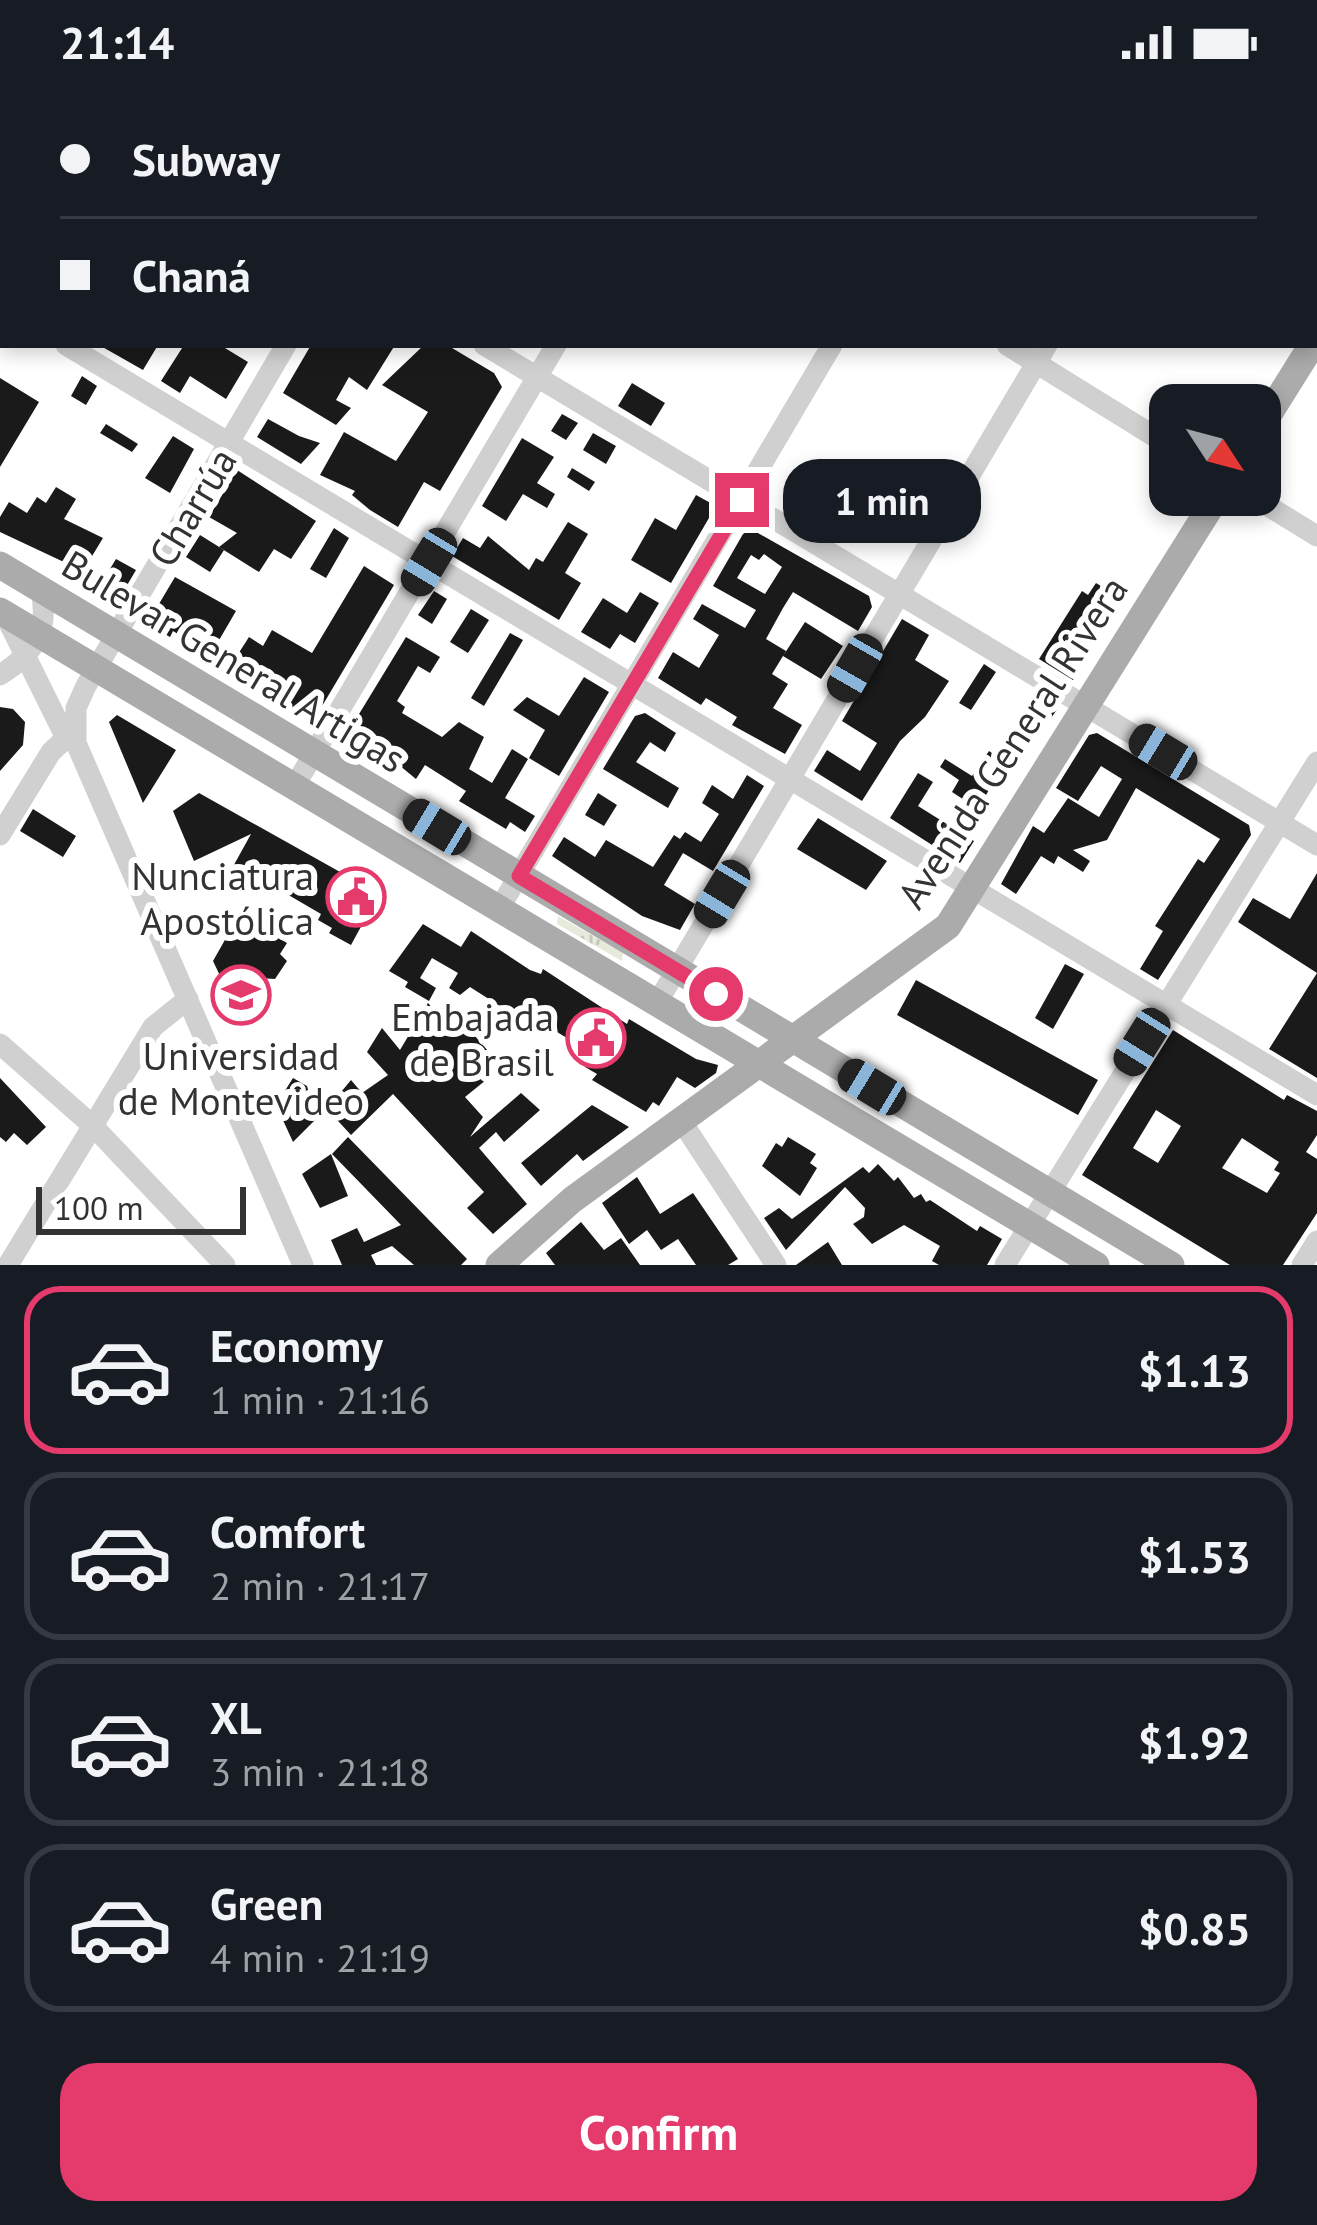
<!DOCTYPE html>
<html lang="en">
<head>
<meta charset="utf-8">
<style>
  body { margin:0; font-family:"PT Sans",sans-serif; background:#20242c; color:#f1f3f6; height:100vh; display:flex; flex-direction:column; font-size:45px; white-space:nowrap }
  * { box-sizing:border-box; margin:0 }
  p { font-size:39px; color:#9ea1a6 }
  .icon { flex:none; width:66px; height:66px; fill:none; stroke:currentColor; stroke-width:2; stroke-linecap:round; stroke-linejoin:round }
  .map { position:relative; height:1181px; overflow:hidden }
  .sheet { display:flex; flex-direction:column; background:#171b24; flex:1 }
  .sheet>* { flex:none }
  .guide { position:absolute; left:0px; top:0px; width:1317px; height:264px; box-shadow:0 6px 18px #0003; display:grid; align-content:center; height:264px; padding:0 60px; background:#171b24 }
  .needle { width:78px; rotate:126deg }
  .controls { position:absolute; left:1149px; top:300px; display:grid; gap:24px }
  .controls a { display:grid; place-items:center; width:132px; height:132px; border-radius:24px; background:#171b24; box-shadow:0 6px 18px #0003; font-size:60px }
  .scale { position:absolute; left:36px; bottom:30px; width:210px; box-sizing:border-box; padding-left:12px; border:6px solid #333; border-top:0; font-size:33px; line-height:42px; white-space:nowrap; color:#333; -webkit-text-stroke:9px #fff; paint-order:stroke }
  .end { position:absolute; width:54px; height:54px; margin:-27px; border:15px solid #e43b6c; background:#fff; box-shadow:0 0 0 6px #fff }
  .from { border-radius:50% }
  .bubble { position:absolute; height:84px; border-radius:36px; background:#171b24; box-shadow:0 6px 18px #0003; font-size:39px; font-weight:600; line-height:84px; text-align:center }
  .car { position:absolute; width:36px; height:72px; margin:-36px -18px; border-radius:15px; box-shadow:0 0 9px 3px #0007; background:linear-gradient(#222 24%,#8ab4d8 0 40%,#222 0 76%,#8ab4d8 0 86%,#222 0) }
  .guide b { display:flex; align-items:center; gap:42px; height:114px; font-size:45px }
  .guide b+b { border-top:3px solid #363941 }
  .guide i { width:30px; height:30px; background:#f1f3f6 }
  ul { padding:21px 0 0; list-style:none }
  li { display:flex; align-items:center; gap:36px; height:168px; margin:0 24px 18px; padding:0 36px; border:6px solid #363941; border-radius:36px }
  li div { flex:1 }
  li b { display:block; font-size:45px }
  li em { font-style:normal; font-weight:600 }
  li.current { border-color:#e43b6c }
  li>.icon { width:108px; height:108px; stroke-width:1.5 }
  .action { display:flex; gap:24px; margin-top:auto; padding:24px 60px }
  .action a { flex:1; height:138px; border-radius:36px; background:#e43b6c; color:#fff; font-size:48px; font-weight:600; line-height:138px; text-align:center }
  .status { display:flex; justify-content:space-between; align-items:center; height:84px; padding:0 60px; background:#171b24; direction:ltr }
  .status svg { height:33px; fill:currentColor }
  .map>svg:first-child { display:block }
  .grass { fill:url(#grass-tufts) }
  .building { fill:#1a1a1a; fill-rule:evenodd }
  .lines { fill:none; stroke-linecap:round; stroke-linejoin:round }
  .minor { stroke:#d0d0d0; stroke-width:21 }
  .major { stroke:#ababab; stroke-width:27 }
  .route { stroke:#e43b6c; stroke-width:15 }
  .labels { text-anchor:middle; dominant-baseline:central; stroke-width:12; stroke-linejoin:round; paint-order:stroke }
  .street-label { font-size:39px; fill:#333; stroke:#fff }
  .poi-label { font-size:39px; fill:#333; stroke:#fff; text-anchor:end }
</style>
</head>
<body>
<div class="status"><b>21:14</b><svg viewBox="0 0 49 12"><path d="M0 12V9h3v3zM5 12V6h3v6zM10 12V3h3v9zM15 12V0h3v12zM26 1h20v11H26zM47 4h2v5h-2z"/></svg></div>
<div class="map">
<svg width="1317" height="1181" viewBox="0 0 1317 1181">
  <defs>
    <pattern id="grass-tufts" width="24" height="20" patternUnits="userSpaceOnUse" patternTransform="scale(3)"><rect width="24" height="20" fill="#e5eadb"/><path d="M3 7l-1-3M5 7V3M7 7l1-3M15 17l-1-3M17 17v-4M19 17l1-3" fill="none" stroke="#c5c9bc"/></pattern>
  </defs>
  <rect width="100%" height="100%" fill="#fff"/>
  <!-- grass -->
  <path class="grass" d="M558,832L623,869L622,877L557,840Z"/>
  <!-- building -->
  <path class="building" d="M99,261H158L143,286Z
    M184,261H220L248,278L226,315L190,292L180,309L161,297Z
    M311,261H395L367,306L349,293L336,316L351,324L336,341L283,309Z
    M424,261H447L494,289L502,303L440,407L424,398L398,443L370,426L352,411L355,407L320,391L344,348L396,377L428,328L382,301Z
    M82,292L97,302L86,321L71,312Z
    M0,294L39,318L0,383Z
    M632,299L665,319L651,342L618,322Z
    M562,330L578,339L566,356L551,347Z
    M268,335L299,352L320,359L301,380L257,353Z
    M106,340L138,360L132,368L100,349Z
    M593,349L616,362L606,380L583,366Z
    M173,352L194,365L170,409L145,394Z
    M522,354L554,373L537,399L555,410L547,424L523,410L506,437L482,422Z
    M572,384L595,398L589,407L567,393Z
    M237,386L316,437L291,475L274,465L259,488L219,463L237,449L209,433Z
    M56,403L76,415L64,435L103,454L83,487L0,448V433L9,418L27,429L37,413L46,419Z
    M696,411L716,422L671,499L631,476L655,434L676,446Z
    M568,438L588,450L565,489L581,499L559,536L452,472L463,454L480,464L488,452L529,486L536,474L543,478Z
    M334,444L349,454L326,494L310,485Z
    M751,445L869,512L872,523L858,547L793,508L783,524L766,555L786,567L772,590L788,600L773,624L802,641L785,670L732,641L737,633L706,614L701,621L658,594L673,568L699,584L719,551L693,535L702,520L745,544L756,526L713,502L743,450ZM764,470L782,483L765,510L737,494L751,471L759,476Z
    M200,451L224,466L210,488L186,473Z
    M116,475L136,486L119,515L99,503Z
    M364,482L394,501L312,639L264,609L271,599L245,582L241,588L231,581L249,553L263,562L272,546L312,569Z
    M175,493L236,527L211,570L173,547L170,553L147,540Z
    M1096,499L1119,513L1073,596L1039,575L1082,507L1088,511Z
    M434,507L447,515L432,540L418,531Z
    M640,508L659,519L635,559L620,550L610,565L581,548L603,514L627,529Z
    M471,525L489,536L468,569L450,558Z
    M902,535L929,551L915,576L949,597L925,633L900,657L862,717L814,687L827,666L860,687L877,659L842,637Z
    M805,538L843,562L821,595L783,572Z
    M510,549L523,556L484,622L471,614Z
    M406,553L440,573L430,589L418,582L397,617L405,623L402,629L442,653L459,638L484,653L469,685L492,699L512,665L528,675L505,714L535,732L525,748L510,738L506,745L459,717L466,707L425,681L416,695L366,654L350,659L360,638L356,635Z
    M984,580L996,588L971,626L959,619Z
    M584,593L609,608L559,692L529,674L545,646L513,626L527,613L559,632Z
    M1039,612L1058,624L1049,637L1030,626Z
    M0,623L13,625L25,638L23,661L0,687Z
    M645,629L676,649L665,668L650,658L636,678L679,704L668,724L603,685L635,632Z
    M117,631L176,666L143,719L109,638Z
    M1097,649L1249,741L1251,751L1158,896L1140,885L1163,847L1155,842L1198,775L1204,779L1220,755L1136,704L1107,756L1073,766L1090,777L1083,788L1058,772L1054,780L1041,772L1016,810L1001,800L1033,742L1044,749L1068,714L1099,733L1122,695L1101,682L1078,717L1056,704L1089,651Z
    M989,667L1005,678L978,725L952,708L959,696L940,683L945,675L972,692Z
    M918,689L933,698L918,722L974,757L960,779L890,734Z
    M747,691L764,702L713,787L683,769L664,801L695,820L680,846L642,832L552,772L564,753L595,773L606,756L653,783L674,751L680,755L685,748L701,758L719,730L702,719L712,701L733,715Z
    M199,709L374,807L369,814L375,817L351,861L329,849L332,844L318,836L321,830L256,792L245,790L242,795L230,788L251,750L194,777L173,727Z
    M598,709L617,721L604,742L585,731Z
    M33,725L76,752L63,773L20,747Z
    M818,734L887,777L866,806L797,765Z
    M1317,789V994L1269,965L1317,889L1238,838L1253,814L1290,835Z
    M239,831L287,859L280,870L287,877L275,895L259,894L252,906L234,894L223,898L213,877Z
    M423,840L461,863L471,847L530,886L541,890L543,885L627,940L629,935L696,975L718,981L716,989L695,1004L677,993L659,1022L653,1018L646,1028L592,996L597,990L585,983L589,976L569,964L572,957L547,942L542,949L470,903L460,911L449,904L458,889L432,874L420,894L436,904L429,917L405,903L408,898L389,887Z
    M1065,880L1084,890L1053,945L1035,934Z
    M916,896L1098,996L1078,1031L897,931Z
    M428,919L450,944L460,935L496,976L502,967L518,977L509,991L502,983L465,1013L483,1033L470,1053L521,1009L540,1026L504,1058L496,1048L479,1064L527,1120L493,1150L467,1124L484,1108L393,1010L351,1051L327,1025L351,996L362,1009L388,991L367,968L382,944L400,966Z
    M1173,946L1284,1016L1287,1011L1317,1027V1051L1306,1068L1317,1075V1129L1283,1181H1230L1082,1091ZM1156,1026L1181,1042L1158,1079L1133,1064ZM1242,1054L1279,1078L1274,1086L1280,1089L1267,1109L1222,1084Z
    M0,994L46,1043L27,1061L14,1049L6,1058L0,1053Z
    M293,994L307,1002L316,1035L293,1058L276,1021Z
    M592,1021L629,1043L583,1077L577,1070L541,1102L521,1079Z
    M348,1053L467,1175L461,1181H414L392,1162L371,1171L376,1181H342L331,1156L357,1144L364,1158L401,1141L332,1070Z
    M788,1053L816,1070L810,1079L817,1084L800,1112L762,1082L776,1059L782,1063Z
    M331,1070L348,1112L320,1124L302,1090Z
    M878,1080L894,1097L898,1093L914,1114L921,1110L926,1118L930,1116L977,1147L980,1142L1002,1155L987,1181H939L932,1177L940,1162L904,1141L872,1160L853,1140L864,1133L865,1124L845,1103L786,1166L764,1134L779,1124L792,1135L863,1083L869,1089Z
    M637,1093L660,1130L693,1109L738,1175L728,1181H696L678,1155L661,1166L647,1146L629,1160L602,1119Z
    M581,1138L604,1166L621,1154L640,1181H555L546,1169Z
    M828,1158L842,1181H796Z"/>
  <g class="lines">
    <!-- minor -->
    <path class="minor" d="M45,0L50,3
      M582,0L587,3
      M987,0L992,3
      M141,3L143,0
      M439,3L441,0
      M709,3L711,0
      M1204,3L1206,0
      M1314,193L1317,195
      M0,240L3,235
      M66,261L1317,1011
      M286,261L86,602L76,624V659L303,1181
      M484,261L1317,761
      M1007,261L1170,362
      M1250,411L1317,452
      M4,529L66,654L76,659
      M0,591C33,570 50,548 41,507
      M294,703L556,261
      M0,751L51,668L66,654
      M499,825L832,261
      M657,919L1047,261
      M0,960L92,1041L225,1181
      M682,1038L776,1181
      M8,1181L153,943L188,915
      M1005,1181L1317,678
      M1302,1181L1317,1157"/>
    <!-- major -->
    <path class="major" d="M1260,344L1312,261
      M0,481L1171,1181
      M0,527L1096,1181
      M499,1181L572,1116L948,842L1218,411"/>
  </g>
  <g class="lines">
    <!-- route -->
    <path class="route" d="M716,910L519,792L742,416"/>
  </g>
  <!-- icons -->
  <defs>
    <g id="civic-ring" transform="scale(3)"><circle r="9.5" fill="#fff" stroke="#e43b6c" stroke-width="1.5"/><path d="M-.6-6.5H3V-4.5H.6V-3L4-1V1h2V6H-6V1h2V-1L-.6-3ZM-1.2 2.5V6h2.4V2.5Z" fill="#e43b6c"/></g>
    <g id="university-ring" transform="scale(3)"><circle r="9.5" fill="#fff" stroke="#e43b6c" stroke-width="1.5"/><path d="M0-5L7-2L0 1L-7-2ZM-4 1L0 2.5L4 1V4Q0 6-4 4Z" fill="#e43b6c"/></g>
  </defs>
  <g fill-rule="evenodd">
    <use href="#civic-ring" x="356" y="813"/>
    <use href="#university-ring" x="241" y="911"/>
    <use href="#civic-ring" x="596" y="954"/>
  </g>
  <g class="labels">
    <!-- street labels -->
    <g class="street-label">
      <text transform="translate(192 423) rotate(-59)">Charrúa</text>
      <text transform="translate(234 577) rotate(31)">Bulevar General Artigas</text>
      <text transform="translate(1012 658) rotate(-57)">Avenida General Rivera</text>
    </g>
    <!-- poi labels -->
    <g class="poi-label">
      <text x="314" y="791">Nunciatura<tspan x="314" dy="45">Apostólica</tspan></text>
      <text x="554" y="932">Embajada<tspan x="554" dy="45">de Brasil</tspan></text>
      <text x="241" y="971" text-anchor="middle">Universidad<tspan x="241" dy="45">de Montevideo</tspan></text>
    </g>
  </g>
</svg>
<div class="controls">
<a><svg class="needle" viewBox="-14 -14 28 28"><path d="M0-13l5 13h-10z" fill="#e53935"/><path d="M0 13l5-13h-10z" fill="#9ea1a6"/></svg></a>
</div>
<div class="scale">100 m</div>
<i class="end from" style="left:716px;top:910px"></i>
<i class="end" style="left:742px;top:416px"></i>
<div class="bubble" style="left:783px;top:375px;width:198px">1 min</div>
<i class="car" style="left:429px;top:478px;rotate:211deg"></i>
<i class="car" style="left:855px;top:584px;rotate:210deg"></i>
<i class="car" style="left:1163px;top:668px;rotate:301deg"></i>
<i class="car" style="left:437px;top:743px;rotate:301deg"></i>
<i class="car" style="left:722px;top:810px;rotate:211deg"></i>
<i class="car" style="left:1142px;top:958px;rotate:212deg"></i>
<i class="car" style="left:872px;top:1003px;rotate:301deg"></i>
<div class="guide">
<b><i class="from"></i>Subway</b>
<b><i></i>Chaná</b>
</div>
</div>
<section class="sheet">
<ul>
<li class="current"><svg class="icon" aria-label="car" viewBox="0 0 24 24"><path d="M5 17H2v-5l4-1 3-4h7l3 4 3 1v5h-3M9 17h6M6 11h13"/><circle cx="7" cy="17" r="2"/><circle cx="17" cy="17" r="2"/></svg><div><b>Economy</b><p>1 min · 21:16</p></div><em>$1.13</em></li>
<li><svg class="icon" aria-label="car" viewBox="0 0 24 24"><path d="M5 17H2v-5l4-1 3-4h7l3 4 3 1v5h-3M9 17h6M6 11h13"/><circle cx="7" cy="17" r="2"/><circle cx="17" cy="17" r="2"/></svg><div><b>Comfort</b><p>2 min · 21:17</p></div><em>$1.53</em></li>
<li><svg class="icon" aria-label="car" viewBox="0 0 24 24"><path d="M5 17H2v-5l4-1 3-4h7l3 4 3 1v5h-3M9 17h6M6 11h13"/><circle cx="7" cy="17" r="2"/><circle cx="17" cy="17" r="2"/></svg><div><b>XL</b><p>3 min · 21:18</p></div><em>$1.92</em></li>
<li><svg class="icon" aria-label="car" viewBox="0 0 24 24"><path d="M5 17H2v-5l4-1 3-4h7l3 4 3 1v5h-3M9 17h6M6 11h13"/><circle cx="7" cy="17" r="2"/><circle cx="17" cy="17" r="2"/></svg><div><b>Green</b><p>4 min · 21:19</p></div><em>$0.85</em></li>
</ul>
<div class="action"><a>Confirm</a></div>
</section>
</body>
</html>
